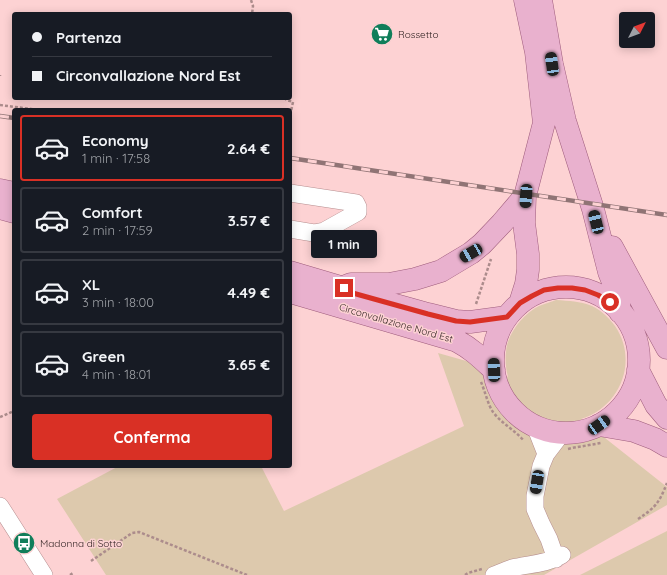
<!DOCTYPE html>
<html lang="it">
<head>
<meta charset="utf-8">
<style>
  body { margin:0; font-family:Quicksand,sans-serif; background:#20242c; color:#f1f3f6; height:100vh; display:flex; flex-direction:column; font-size:15px; white-space:nowrap }
  * { box-sizing:border-box; margin:0 }
  p { font-size:13px; color:#9ea1a6 }
  .icon { flex:none; width:22px; height:22px; fill:none; stroke:currentColor; stroke-width:2; stroke-linecap:round; stroke-linejoin:round }
  .map { position:relative; flex:1; overflow:hidden }
  .sheet { position:absolute; left:12px; top:108px; width:280px; height:360px; display:flex; flex-direction:column; background:#171b24; border-radius:4px; box-shadow:0 2px 10px #0003 }
  .sheet>* { flex:none }
  .banner { position:absolute; left:12px; top:12px; width:280px; height:88px; border-radius:4px; box-shadow:0 2px 10px #0003; display:grid; align-content:center; height:88px; padding:0 20px; background:#171b24 }
  .needle { width:26px; rotate:48deg }
  .tools { position:absolute; left:619px; top:12px; display:grid; gap:8px }
  .tools a { display:grid; place-items:center; width:36px; height:36px; border-radius:4px; background:#171b24; box-shadow:0 2px 10px #0003; font-size:20px }
  .end { position:absolute; width:18px; height:18px; margin:-9px; border:5px solid #d93025; background:#fff; box-shadow:0 0 0 2px #fff }
  .from { border-radius:50% }
  .bubble { position:absolute; height:28px; border-radius:4px; background:#171b24; box-shadow:0 2px 10px #0003; font-size:13px; font-weight:700; line-height:28px; text-align:center }
  .car { position:absolute; width:12px; height:24px; margin:-12px -6px; border-radius:5px; box-shadow:0 0 3px 1px #0007; background:linear-gradient(#222 24%,#8ab4d8 0 40%,#222 0 76%,#8ab4d8 0 86%,#222 0) }
  .banner b { display:flex; align-items:center; gap:14px; height:38px; font-size:15px }
  .banner b+b { border-top:1px solid #363941 }
  .banner i { width:10px; height:10px; background:#f1f3f6 }
  ul { padding:7px 0 0; list-style:none }
  li { display:flex; align-items:center; gap:12px; height:66px; margin:0 8px 6px; padding:0 12px; border:2px solid #363941; border-radius:4px }
  li div { flex:1 }
  li b { display:block; font-size:15px }
  li em { font-style:normal; font-weight:700 }
  li.active { border-color:#d93025 }
  li>.icon { width:36px; height:36px; stroke-width:1.5 }
  .primary-button { display:flex; gap:8px; margin-top:auto; padding:8px 20px }
  .primary-button a { flex:1; height:46px; border-radius:4px; background:#d93025; color:#fff; font-size:16px; font-weight:700; line-height:46px; text-align:center }
  .map>svg:first-child { display:block }
  .green { fill:#ddc9ad }
  .lines { fill:none; stroke-linecap:round; stroke-linejoin:round }
  .minor-casing { stroke:#b68e8f; stroke-width:18 }
  .major-casing { stroke:#9f5d7d; stroke-width:23 }
  .path { stroke:#ac8c8c; stroke-width:2.5; stroke-dasharray:3 2; stroke-linecap:butt }
  .minor { stroke:#fff; stroke-width:17 }
  .major { stroke:#e9b1ce; stroke-width:22 }
  .rail-casing { stroke:#907475; stroke-width:4.5 }
  .rail { stroke:#fdd2d3; stroke-width:3; stroke-dasharray:9; stroke-linecap:butt }
  .route { stroke:#d93025; stroke-width:5 }
  .labels { text-anchor:middle; dominant-baseline:central; stroke-width:3; stroke-linejoin:round; paint-order:stroke }
  .poi-label { font-size:10px; fill:#312222; stroke:#fdd2d3; text-anchor:start }
  .street-label { font-size:10px; fill:#312222; stroke:#fdd2d3 }
</style>
</head>
<body>
<div class="map">
<svg width="667" height="575" viewBox="0 0 667 575">
  <rect width="100%" height="100%" fill="#fdd2d3"/>
  <!-- green -->
  <path class="green" d="M556,300C570,301 579,301 592,306C601,310 609,318 615,326C639,361 620,407 581,419L667,487V505L544,575H106L57,499L119,466H261L284,511L464,426L438,353L491,368L508,377C506,369 505,361 506,352C507,334 523,314 539,306C544,304 551,302 556,300Z
    M667,531V575H580Z"/>
  <g class="lines">
    <!-- minor casing -->
    <g class="minor-casing">
      <path id="minor" d="M290,193L356,203L358,207V212L324,231L314,233L290,229
        M535,426L546,454
        M0,506L44,575
        M556,559L549,539L541,523L535,509V496L541,466L546,454L562,433
        M494,575C500,573 506,570 512,568C529,564 547,564 562,555"/>
    </g>
    <!-- major casing -->
    <g class="major-casing">
      <path id="major" d="M541,0L552,64L565,121L593,209L609,272L618,295L620,312
        M0,190L14,193
        M0,208L14,212
        M612,247L667,348
        M290,272L344,288L349,292L428,314L456,321L470,322L507,317
        M346,286L351,284H389L415,279L441,271L471,253L482,244L502,223L525,196
        M493 360a73 73 0 1 1 146 0a73 73 0 1 1-146 0Z
        M290,292L457,341C472,349 481,358 494,370
        M520,303L526,284L528,270V254L524,223L525,196L544,123L536,52L525,0
        M638,370L656,405L667,418
        M599,425L634,431L655,439L667,446"/>
    </g>
    <!-- path -->
    <path class="path" d="M251,0L253,6L252,14
      M0,76V75
      M284,98L287,100L293,102L290,116
      M0,105L39,110
      M476,304L491,259
      M481,382C485,391 488,405 493,412C502,424 515,430 524,441
      M0,417L14,411
      M568,449L572,448L601,443
      M638,519C656,507 659,503 667,483
      M91,561L132,533L139,532L247,575
      M70,575L73,573
      M465,575L468,573L482,569"/>
    <!-- minor -->
    <use href="#minor" class="minor"/>
    <!-- major -->
    <use href="#major" class="major"/>
    <!-- rail casing -->
    <g class="rail-casing">
      <path id="rail" d="M0,116L14,118
        M290,158L667,215"/>
    </g>
    <!-- rail -->
    <use href="#rail" class="rail"/>
  </g>
  <g class="lines">
    <!-- route -->
    <path class="route" d="M344,288L349,292L428,314L456,321L470,322L507,317L520,303L532,296L544,290L558,288H572L585,290L598,295L610,302"/>
  </g>
  <!-- icons -->
  <defs>
    <g id="supermarket-disc" transform="scale(1.15)"><circle r="9.5" fill="#107e5a" stroke="#fdd2d3"/><path d="M-6-5.5h2.5l.6 2H6L4.5 2H-2.5L-4.4-4H-6ZM-1.5 3.2a1.3 1.3 0 1 0 .1 0ZM3 3.2a1.3 1.3 0 1 0 .1 0Z" fill="#fff"/></g>
    <g id="bus-disc" transform="scale(1.15)"><circle r="9.5" fill="#107e5a" stroke="#fdd2d3"/><path d="M-5-6H5V4H4V6H2V4H-2V6H-4V4H-5ZM-3.5-4V0h7V-4ZM-3.5 1.2v1.5H-2V1.2ZM2 1.2v1.5H3.5V1.2Z" fill="#fff"/></g>
  </defs>
  <g fill-rule="evenodd">
    <use href="#supermarket-disc" x="382" y="34"/>
    <use href="#bus-disc" x="24" y="543"/>
  </g>
  <g class="labels">
    <!-- poi labels -->
    <g class="poi-label">
      <text x="398" y="34">Rossetto</text>
      <text x="40" y="543">Madonna di Sotto</text>
    </g>
    <!-- street labels -->
    <g class="street-label">
      <text transform="translate(396 323) rotate(16)">Circonvallazione Nord Est</text>
    </g>
  </g>
</svg>
<div class="tools">
<a><svg class="needle" viewBox="-14 -14 28 28"><path d="M0-13l5 13h-10z" fill="#e53935"/><path d="M0 13l5-13h-10z" fill="#9ea1a6"/></svg></a>
</div>
<i class="end from" style="left:610px;top:302px"></i>
<i class="end" style="left:344px;top:288px"></i>
<div class="bubble" style="left:311px;top:230px;width:66px">1 min</div>
<i class="car" style="left:552px;top:64px;rotate:352deg"></i>
<i class="car" style="left:526px;top:196px;rotate:184deg"></i>
<i class="car" style="left:596px;top:222px;rotate:346deg"></i>
<i class="car" style="left:471px;top:253px;rotate:240deg"></i>
<i class="car" style="left:494px;top:370px;rotate:358deg"></i>
<i class="car" style="left:599px;top:425px;rotate:56deg"></i>
<i class="car" style="left:537px;top:482px;rotate:189deg"></i>
<div class="banner">
<b><i class="from"></i>Partenza</b>
<b><i></i>Circonvallazione Nord Est</b>
</div>
<section class="sheet">
<ul>
<li class="active"><svg class="icon" aria-label="car" viewBox="0 0 24 24"><path d="M5 17H2v-5l4-1 3-4h7l3 4 3 1v5h-3M9 17h6M6 11h13"/><circle cx="7" cy="17" r="2"/><circle cx="17" cy="17" r="2"/></svg><div><b>Economy</b><p>1 min · 17:58</p></div><em>2.64 €</em></li>
<li><svg class="icon" aria-label="car" viewBox="0 0 24 24"><path d="M5 17H2v-5l4-1 3-4h7l3 4 3 1v5h-3M9 17h6M6 11h13"/><circle cx="7" cy="17" r="2"/><circle cx="17" cy="17" r="2"/></svg><div><b>Comfort</b><p>2 min · 17:59</p></div><em>3.57 €</em></li>
<li><svg class="icon" aria-label="car" viewBox="0 0 24 24"><path d="M5 17H2v-5l4-1 3-4h7l3 4 3 1v5h-3M9 17h6M6 11h13"/><circle cx="7" cy="17" r="2"/><circle cx="17" cy="17" r="2"/></svg><div><b>XL</b><p>3 min · 18:00</p></div><em>4.49 €</em></li>
<li><svg class="icon" aria-label="car" viewBox="0 0 24 24"><path d="M5 17H2v-5l4-1 3-4h7l3 4 3 1v5h-3M9 17h6M6 11h13"/><circle cx="7" cy="17" r="2"/><circle cx="17" cy="17" r="2"/></svg><div><b>Green</b><p>4 min · 18:01</p></div><em>3.65 €</em></li>
</ul>
<div class="primary-button"><a>Conferma</a></div>
</section>
</div>
</body>
</html>
